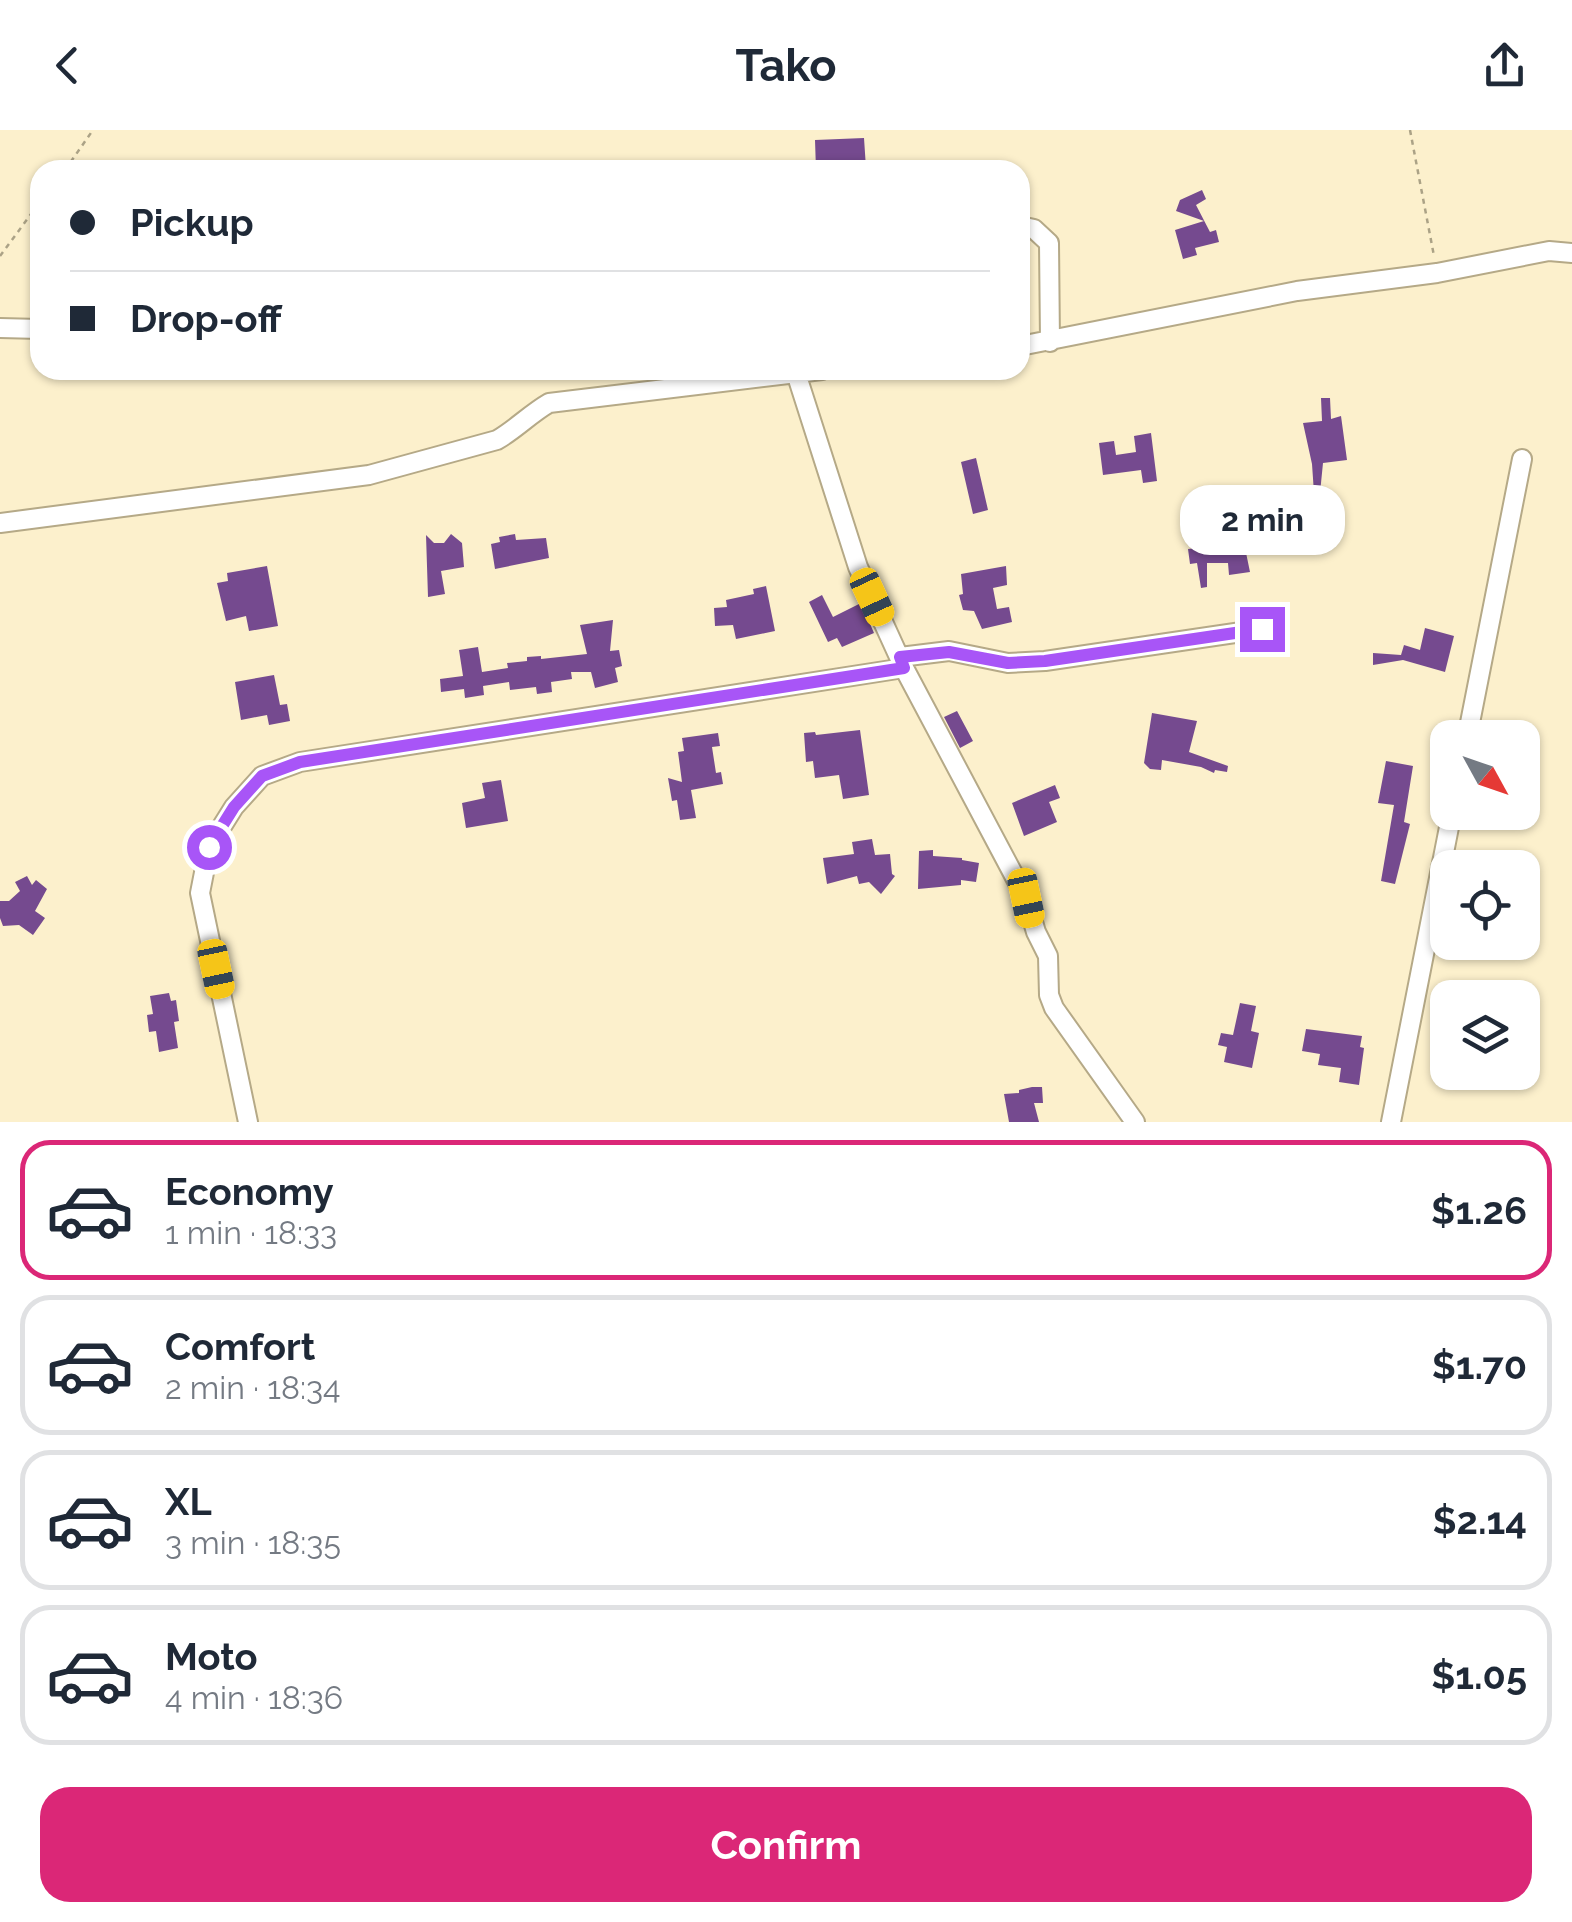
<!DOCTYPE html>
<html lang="en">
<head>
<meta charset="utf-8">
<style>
  body { margin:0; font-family:Raleway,sans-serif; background:#f6f6f7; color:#1f2937; height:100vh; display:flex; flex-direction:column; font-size:38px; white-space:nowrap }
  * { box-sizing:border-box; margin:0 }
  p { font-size:32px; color:#747a83 }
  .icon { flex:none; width:55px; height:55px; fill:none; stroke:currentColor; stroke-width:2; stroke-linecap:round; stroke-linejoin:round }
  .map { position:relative; height:992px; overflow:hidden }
  .panel { display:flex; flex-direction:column; background:#fff; flex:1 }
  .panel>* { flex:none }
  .guide { position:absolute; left:30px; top:30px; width:1000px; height:220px; border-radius:30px; box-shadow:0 2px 8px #0004; display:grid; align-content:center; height:220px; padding:0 40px; background:#fff }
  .needle { width:65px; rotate:130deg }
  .tools { position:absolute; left:1430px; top:590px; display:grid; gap:20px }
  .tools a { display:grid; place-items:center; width:110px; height:110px; border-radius:20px; background:#fff; box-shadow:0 2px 8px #0004; font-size:50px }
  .end { position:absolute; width:45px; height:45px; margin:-22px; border:12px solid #a855f7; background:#fff; box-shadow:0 0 0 5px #fff }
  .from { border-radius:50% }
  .bubble { position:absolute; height:70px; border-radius:30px; background:#fff; box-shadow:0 2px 8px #0004; font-size:32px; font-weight:700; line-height:70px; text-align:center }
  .car { position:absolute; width:30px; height:60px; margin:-30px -15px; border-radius:12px; box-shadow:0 0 8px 2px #0007; background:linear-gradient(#f5c518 24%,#345 0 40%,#f5c518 0 76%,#345 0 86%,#f5c518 0) }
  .guide b { display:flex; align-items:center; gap:35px; height:95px; font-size:38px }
  .guide b+b { border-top:2px solid #e0e1e3 }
  .guide i { width:25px; height:25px; background:#1f2937 }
  ul { padding:18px 0 0; list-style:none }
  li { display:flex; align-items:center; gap:30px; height:140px; margin:0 20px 15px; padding:0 20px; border:5px solid #e0e1e3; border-radius:30px }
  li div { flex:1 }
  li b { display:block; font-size:38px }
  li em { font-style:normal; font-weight:700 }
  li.on { border-color:#db2777 }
  li>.icon { width:90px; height:90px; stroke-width:1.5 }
  .cta { display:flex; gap:20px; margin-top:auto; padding:20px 40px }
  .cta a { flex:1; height:115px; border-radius:30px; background:#db2777; color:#fff; font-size:40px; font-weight:700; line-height:115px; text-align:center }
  header { display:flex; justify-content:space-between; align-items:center; height:130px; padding:0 40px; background:#fff; font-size:45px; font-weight:700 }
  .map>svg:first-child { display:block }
  .building { fill:#754a8f }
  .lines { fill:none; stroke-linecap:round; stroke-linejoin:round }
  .minor-casing { stroke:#b5a987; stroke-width:22 }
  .path { stroke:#aba286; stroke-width:2.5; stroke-dasharray:5 5; stroke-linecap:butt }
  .minor { stroke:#fff; stroke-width:18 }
  .route { stroke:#a855f7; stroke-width:12 }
</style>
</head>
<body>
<header><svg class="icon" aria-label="back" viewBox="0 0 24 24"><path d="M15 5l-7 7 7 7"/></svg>Tako<svg class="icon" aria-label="share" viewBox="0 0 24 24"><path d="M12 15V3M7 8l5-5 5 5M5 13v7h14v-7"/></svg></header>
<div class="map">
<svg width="1572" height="992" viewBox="0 0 1572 992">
  <rect width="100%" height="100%" fill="#fcf0cc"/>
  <!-- building -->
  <path class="building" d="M864,8L866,38L816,40L815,10Z
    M1202,60L1206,69L1196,75L1210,102L1216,100L1219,112L1195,118L1197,125L1183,129L1175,100L1204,91L1176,81L1180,70Z
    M1321,268H1330L1331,289L1341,286L1347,330L1323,333L1320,363H1314L1312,334L1303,293L1322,291Z
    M1151,303L1157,351L1143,353L1141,340L1103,345L1099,313L1114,311L1116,325L1136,322L1134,306Z
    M976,328L988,380L973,384L961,332Z
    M451,404L462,413L464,437L441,441L445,464L428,467L426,405L434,413H444Z
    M515,404L516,410L546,408L549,428L495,439L491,414L500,412L499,407Z
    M1244,413L1250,442L1229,445L1228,433H1207V457L1201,458L1197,433L1190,434L1188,419Z
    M267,436L278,496L249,501L246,486L226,491L217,453L228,451L227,443Z
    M1006,436L1007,455L993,458L997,479L1009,477L1012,492L982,499L974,481L963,480L959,465L963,464L961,444Z
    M766,456L775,501L736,509L733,495L715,496L714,478L727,477L726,470L754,464L753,459Z
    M822,465L833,487L861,473L874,503L842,517L837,508L828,512L809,472Z
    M613,490L610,521L619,520L622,536L615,538L618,552L595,558L591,542H571L572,549L551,552L552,562L537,564L536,557L510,560L509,552L483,556L484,565L465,568L464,559L441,562L440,549L463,546L459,520L478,517L482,542L508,538L507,533L527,531V527L541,526V529L587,524L580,495Z
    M1425,498L1454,506L1445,542L1403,530L1373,535V523L1401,525L1404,515L1420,520Z
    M274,545L280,575L287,574L290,591L269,595L267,585L241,590L235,552Z
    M957,581L973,611L960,618L944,587Z
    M1152,583L1197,591L1189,622L1228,636L1227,642L1215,640L1214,643L1201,637L1162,630L1161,640L1150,639L1144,633Z
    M860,600L869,665L843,669L839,645L815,648L813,631L806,632L804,603L815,602L816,605Z
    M718,603L720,616L712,617L716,643L721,642L723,654L691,660L696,688L680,690L677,670L672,671L668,648L682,652L678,622L684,621L682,608Z
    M1386,631L1413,636L1404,692L1410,694L1395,754L1381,751L1394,675L1378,673Z
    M501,650L508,691L466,698L462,673L485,668L482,653Z
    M1055,655L1060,668L1049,672L1057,692L1024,706L1012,673Z
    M872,709L875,725L890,724L892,744L895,746L881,764L869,752L859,754L857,746L827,754L823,728L854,724L852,712Z
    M933,720V726L962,728V730L979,733L976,752L961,750V755L918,759L919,721Z
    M27,746L32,755L36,750L47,759L35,781L45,788L33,805L19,795L3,796L0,788V771H9L20,761L15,752Z
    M169,863L171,871L176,870L179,891L174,892L178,918L159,922L156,901L149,902L147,885L153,884L150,866Z
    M1240,873L1256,876L1251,901L1259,903L1252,938L1224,932L1227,917L1218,915L1221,903L1233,905Z
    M1306,899L1362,906L1360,917L1364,918L1359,955L1339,952L1341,938L1318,935L1320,924L1302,921Z
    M1032,957H1042L1043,973H1034L1039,992H1009L1004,964L1019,963V960Z"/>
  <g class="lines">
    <!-- minor casing -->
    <g class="minor-casing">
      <path id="minor" d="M1020,96L1034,99L1049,113L1050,212
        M0,198L40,199
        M1020,216L1297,161L1437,143L1549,121L1572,123
        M796,243L858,437L904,538L1026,768L1036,802L1048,826L1049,865L1054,878L1135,992
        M0,393L369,345L497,310C516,299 530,284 549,273L822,240
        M900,527L949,521L1008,533L1045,531L1262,499
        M1467,608L1522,329
        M248,992L200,763L209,717L234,677L262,646L300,632L904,538
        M1391,992L1452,682"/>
    </g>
    <!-- path -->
    <path class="path" d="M1410,0L1434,126
      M65,40L93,0
      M0,126L40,72"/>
    <!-- minor -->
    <use href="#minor" class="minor"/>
  </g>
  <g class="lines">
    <!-- route -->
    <path class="route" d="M209,717L234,677L262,646L300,632L904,538L900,527L949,522L1008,533L1045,531L1262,499"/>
  </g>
</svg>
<div class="tools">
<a><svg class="needle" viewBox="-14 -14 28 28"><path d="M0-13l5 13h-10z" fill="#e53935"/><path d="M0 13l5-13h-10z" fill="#747a83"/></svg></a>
<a><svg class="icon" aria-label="locate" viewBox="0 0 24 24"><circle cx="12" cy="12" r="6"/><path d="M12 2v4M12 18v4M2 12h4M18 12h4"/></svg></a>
<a><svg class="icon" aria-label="layers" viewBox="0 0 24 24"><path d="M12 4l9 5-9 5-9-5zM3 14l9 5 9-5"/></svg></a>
</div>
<i class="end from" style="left:209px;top:717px"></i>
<i class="end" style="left:1262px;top:499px"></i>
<div class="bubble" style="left:1180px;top:355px;width:165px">2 min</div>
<i class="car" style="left:872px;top:467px;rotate:155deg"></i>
<i class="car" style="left:1026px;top:768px;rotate:168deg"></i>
<i class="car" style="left:216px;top:839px;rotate:168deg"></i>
<div class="guide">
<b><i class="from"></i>Pickup</b>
<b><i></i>Drop-off</b>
</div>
</div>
<section class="panel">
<ul>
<li class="on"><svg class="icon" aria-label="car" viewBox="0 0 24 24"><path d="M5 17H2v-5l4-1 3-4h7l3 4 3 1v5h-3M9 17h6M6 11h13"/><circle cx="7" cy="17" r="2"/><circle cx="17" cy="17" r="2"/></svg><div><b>Economy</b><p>1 min · 18:33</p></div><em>$1.26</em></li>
<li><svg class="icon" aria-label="car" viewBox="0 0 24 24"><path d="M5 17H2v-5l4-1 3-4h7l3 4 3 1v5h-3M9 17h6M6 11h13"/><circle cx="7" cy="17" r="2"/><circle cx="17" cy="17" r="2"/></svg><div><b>Comfort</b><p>2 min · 18:34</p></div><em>$1.70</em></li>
<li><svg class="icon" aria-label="car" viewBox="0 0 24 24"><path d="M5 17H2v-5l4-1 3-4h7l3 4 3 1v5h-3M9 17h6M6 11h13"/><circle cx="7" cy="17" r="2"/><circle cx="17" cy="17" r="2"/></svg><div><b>XL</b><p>3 min · 18:35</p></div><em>$2.14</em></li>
<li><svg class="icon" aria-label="car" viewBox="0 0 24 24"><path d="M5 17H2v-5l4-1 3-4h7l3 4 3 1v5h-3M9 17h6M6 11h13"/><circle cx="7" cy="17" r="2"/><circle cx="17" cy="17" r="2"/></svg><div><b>Moto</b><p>4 min · 18:36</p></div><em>$1.05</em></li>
</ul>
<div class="cta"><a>Confirm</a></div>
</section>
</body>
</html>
